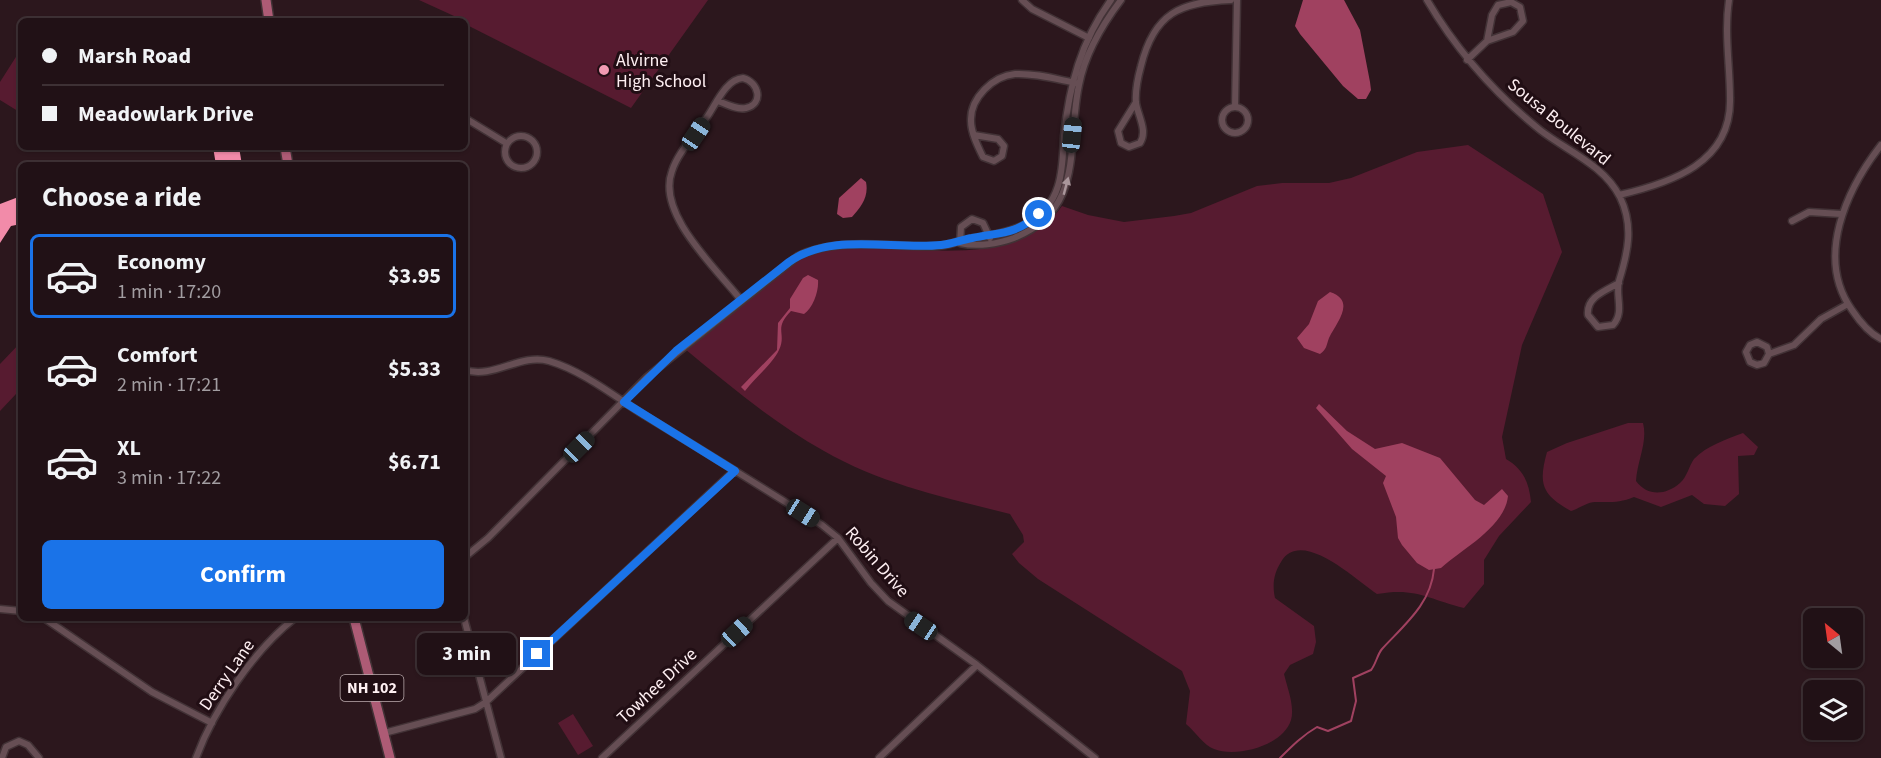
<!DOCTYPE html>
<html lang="en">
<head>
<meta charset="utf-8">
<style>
  body { margin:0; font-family:"Source Sans 3",sans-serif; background:#291a1f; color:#f1f3f6; height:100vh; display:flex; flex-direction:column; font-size:22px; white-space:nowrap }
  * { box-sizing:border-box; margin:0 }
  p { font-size:20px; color:#a29da1 }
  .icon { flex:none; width:33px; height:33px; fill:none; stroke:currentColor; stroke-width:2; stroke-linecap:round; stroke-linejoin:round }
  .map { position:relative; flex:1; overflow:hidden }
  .details { position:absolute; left:18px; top:162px; width:450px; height:459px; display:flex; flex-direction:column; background:#211116; border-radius:9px; box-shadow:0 2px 4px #0004,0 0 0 2px #3e3135 }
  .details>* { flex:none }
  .hud { position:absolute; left:18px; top:18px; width:450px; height:132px; border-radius:9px; box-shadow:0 2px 4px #0004,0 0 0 2px #3e3135; display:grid; align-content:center; height:132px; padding:0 24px; background:#211116 }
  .needle { width:39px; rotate:331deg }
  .controls { position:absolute; left:1803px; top:608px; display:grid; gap:12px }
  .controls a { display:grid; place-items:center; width:60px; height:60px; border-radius:9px; background:#211116; box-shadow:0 2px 4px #0004,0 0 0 2px #3e3135; font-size:30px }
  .end { position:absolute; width:27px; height:27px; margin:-14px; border:8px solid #1a73e8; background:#fff; box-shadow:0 0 0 3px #fff }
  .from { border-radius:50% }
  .bubble { position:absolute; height:42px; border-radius:9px; background:#211116; box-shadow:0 2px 4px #0004,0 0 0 2px #3e3135; font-size:20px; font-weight:700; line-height:42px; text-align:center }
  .car { position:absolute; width:18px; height:36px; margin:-18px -9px; border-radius:8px; box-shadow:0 0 4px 2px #0007; background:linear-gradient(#222 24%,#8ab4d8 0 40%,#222 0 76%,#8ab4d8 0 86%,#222 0) }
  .hud b { display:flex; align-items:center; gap:21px; height:57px; font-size:22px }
  .hud b+b { border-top:2px solid #3e3135 }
  .hud i { width:15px; height:15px; background:#f1f3f6 }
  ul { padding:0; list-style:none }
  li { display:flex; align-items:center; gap:18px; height:84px; margin:0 12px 9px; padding:0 12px; border:3px solid transparent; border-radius:9px }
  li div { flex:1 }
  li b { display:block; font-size:22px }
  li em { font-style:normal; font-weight:700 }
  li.active { border-color:#1a73e8 }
  li>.icon { width:54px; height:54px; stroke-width:1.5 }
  h2 { padding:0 24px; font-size:27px; line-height:72px }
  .action { display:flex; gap:12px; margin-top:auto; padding:12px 24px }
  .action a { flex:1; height:69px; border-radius:9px; background:#1a73e8; color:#fff; font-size:24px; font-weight:700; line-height:69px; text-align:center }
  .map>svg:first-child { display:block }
  .green { fill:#571b30 }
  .water { fill:#a04160 }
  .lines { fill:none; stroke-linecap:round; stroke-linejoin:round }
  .stream { stroke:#a04160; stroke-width:2 }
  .building { fill:#f28ba9 }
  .minor-casing { stroke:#423236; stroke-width:9 }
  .primary-casing { stroke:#423236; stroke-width:12 }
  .minor { stroke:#664e54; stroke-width:6 }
  .primary { stroke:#ad5b75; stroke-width:9 }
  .oneway { fill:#aa969b }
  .route { stroke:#1a73e8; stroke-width:8 }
  .poi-dot { fill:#f19ab2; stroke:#210e14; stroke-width:2 }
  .labels { text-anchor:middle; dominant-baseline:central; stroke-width:6; stroke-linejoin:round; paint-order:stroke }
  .shield { fill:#210e14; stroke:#bcacaf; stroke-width:1.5 }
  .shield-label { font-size:16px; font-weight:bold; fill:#feeff2 }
  .poi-label { font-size:18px; fill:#feeff2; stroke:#210e14; text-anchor:start }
  .street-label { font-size:18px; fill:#feeff2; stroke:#210e14 }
</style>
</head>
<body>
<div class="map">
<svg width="1881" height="758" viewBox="0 0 1881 758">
  <rect width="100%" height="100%" fill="#2c171d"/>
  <!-- green -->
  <path class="green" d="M419,0H708L631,108L465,24V21Z
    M21,49V113L0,100V82Z
    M1468,145L1543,194L1562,252L1522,345L1502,437L1506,459C1523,469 1529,482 1531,502L1499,536L1484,560V584L1464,608C1428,599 1416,587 1377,594C1356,580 1301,527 1281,562C1274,573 1272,584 1275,598L1314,626L1316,642L1313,654L1290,665L1284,674C1287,687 1295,706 1291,720C1283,746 1236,758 1214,749C1204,746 1195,731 1186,724L1190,691L1182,671L1038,579L1019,563L1012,554L1024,542L1023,535L1010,514C947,498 881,484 824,451C774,423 730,386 685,349C712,327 787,259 816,252C892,235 1008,281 1062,206L1088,215L1124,222L1174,216L1191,213L1257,186L1282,183H1329L1351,178L1417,152Z
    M21,342V398L16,394L0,411V364Z
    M1628,423H1643C1648,442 1637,461 1636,481C1647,496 1665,496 1680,483C1687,477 1689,466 1694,459C1706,446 1727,439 1743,433L1758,447L1754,455L1738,456L1739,494L1725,506L1704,504L1692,495L1661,507L1634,497C1620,503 1610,502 1595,502C1588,502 1578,509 1571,511C1542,495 1538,484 1547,452L1567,443Z
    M573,714L593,746L578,755L558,723Z"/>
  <!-- water -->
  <path class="water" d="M1303,0H1344L1360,30L1370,82L1371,90L1366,99H1358L1343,86L1300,34L1295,26Z
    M861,178L866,182C869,197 861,207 852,217L843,218L837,214L839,198Z
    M808,275L818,280C819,291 813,308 804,314L791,311C773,329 787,333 779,350C772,365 755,377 745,391L741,387L777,350L778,323L790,308V299L803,278Z
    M1330,292C1357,301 1336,323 1329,338C1326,346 1327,349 1320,354L1304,348L1297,338L1309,324L1318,301Z
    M1319,404L1347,431L1375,449L1402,443L1440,458L1475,500L1484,505L1502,489L1508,496C1505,527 1462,549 1441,568L1429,570L1417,563L1402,545L1398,538L1396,517L1383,483L1386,476L1352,449L1316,408Z"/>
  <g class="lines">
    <!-- stream -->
    <path class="stream" d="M1280,758C1292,746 1303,735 1317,727L1328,731L1351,721L1356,701L1353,678L1371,670C1376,664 1377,655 1382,649C1404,625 1431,604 1434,569"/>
  </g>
  <!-- building -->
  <path class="building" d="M213,147H239L242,165H216Z
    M21,196V224L11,226L0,243V204Z"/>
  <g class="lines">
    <!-- minor casing -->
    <g class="minor-casing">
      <path id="minor" d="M1022,0L1032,9L1089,38
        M1427,0C1457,51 1494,93 1540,130C1567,151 1604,165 1620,197C1634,226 1628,252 1619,281C1615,296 1625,312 1613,325L1598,327L1588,315C1586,297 1605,291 1619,283
        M1467,60L1487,41L1513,32L1523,21L1520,7L1511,2L1498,5L1492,15L1487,41
        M718,101C726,104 737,110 746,108C764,104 759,82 743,78C726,79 716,104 707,117C696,134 678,152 672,171C656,214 716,268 741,300
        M1136,102L1118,131L1121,143L1129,147L1140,143C1148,131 1138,116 1136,103C1135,92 1138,77 1141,66C1154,13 1180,2 1231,0
        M1235,107L1237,0
        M1222 120a13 13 0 1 1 26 0a13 13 0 1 1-26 0Z
        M465,118L506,143
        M974,135L998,139L1004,146L1002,156L994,161L983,157C978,147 971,133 971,121C970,98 993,76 1015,74C1035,73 1056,79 1076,83
        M505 152a16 16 0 1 1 32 0a16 16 0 1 1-32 0Z
        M1881,145C1846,190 1815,258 1852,310C1860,322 1869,333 1881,339
        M1619,195C1671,183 1732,163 1730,98C1730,65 1724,33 1729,0
        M1792,221L1809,212L1841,214
        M960,243C977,247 998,244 1014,238C1086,209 1066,146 1079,85C1085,54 1102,25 1121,0
        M960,243L961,227L972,219L983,223L990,238
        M1769,354L1764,363L1757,365L1750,362L1746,352L1750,345L1757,342L1767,347L1769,354L1794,345L1821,319L1848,304
        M465,370C494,379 520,353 549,361C583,371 614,396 644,415C704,451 763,488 822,525L838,538L871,583L888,601L977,665L1095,758
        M465,557L488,538L647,377L798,256C840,236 893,248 938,246C951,245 962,239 974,238C1008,233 1046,225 1058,186C1063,170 1063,153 1064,136C1069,86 1081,41 1111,0
        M0,609L21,611
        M44,618L152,692L212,723
        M464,618L501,758
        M384,733L475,709L486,702L734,471
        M2,758L6,747L19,741L28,745L39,758
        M196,758C214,709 254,650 295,618
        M602,758L838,538
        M879,758L977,665"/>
    </g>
    <!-- primary casing -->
    <g class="primary-casing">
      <path id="primary" d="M266,0L269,21
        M285,147L288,165
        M354,618L390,758"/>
    </g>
    <!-- minor -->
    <use href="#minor" class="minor"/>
    <!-- primary -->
    <use href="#primary" class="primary"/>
  </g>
  <!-- one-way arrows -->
  <defs><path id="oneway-solid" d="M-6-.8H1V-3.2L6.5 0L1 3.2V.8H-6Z" transform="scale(1.5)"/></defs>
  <use class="oneway" href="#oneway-solid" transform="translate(1066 186) rotate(-75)"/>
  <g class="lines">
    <!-- route -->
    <path class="route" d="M537,654L735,471L624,402L676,351L789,262C831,232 892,250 941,245C952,244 961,240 972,238C1001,232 1015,235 1039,214"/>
  </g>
  <!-- markers -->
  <circle class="poi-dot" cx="604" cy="70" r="6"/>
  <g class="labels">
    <!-- shield labels -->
    <rect class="shield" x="340.5" y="675" width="63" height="26" rx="4.5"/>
    <g class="shield-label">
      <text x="372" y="688">NH 102</text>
    </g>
    <!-- poi labels -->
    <g class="poi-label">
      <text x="616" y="60">Alvirne<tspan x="616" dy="21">High School</tspan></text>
    </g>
    <!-- street labels -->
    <g class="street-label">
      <text transform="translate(1559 122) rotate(39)">Sousa Boulevard</text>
      <text transform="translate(877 562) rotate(49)">Robin Drive</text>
      <text transform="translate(227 675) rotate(-55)">Derry Lane</text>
      <text transform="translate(657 686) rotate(-43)">Towhee Drive</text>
    </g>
  </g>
</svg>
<div class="controls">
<a><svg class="needle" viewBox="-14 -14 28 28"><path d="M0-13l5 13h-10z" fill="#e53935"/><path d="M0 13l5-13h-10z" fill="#a29da1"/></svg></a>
<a><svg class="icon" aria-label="layers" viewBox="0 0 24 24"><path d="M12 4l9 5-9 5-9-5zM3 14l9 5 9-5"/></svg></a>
</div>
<i class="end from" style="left:1039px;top:214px"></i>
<i class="end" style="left:537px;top:654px"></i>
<div class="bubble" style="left:417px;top:633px;width:99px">3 min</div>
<i class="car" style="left:696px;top:134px;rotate:34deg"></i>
<i class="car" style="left:1072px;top:135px;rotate:6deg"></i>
<i class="car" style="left:579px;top:447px;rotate:45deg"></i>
<i class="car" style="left:803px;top:513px;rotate:122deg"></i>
<i class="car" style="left:921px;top:626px;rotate:304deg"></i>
<i class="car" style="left:737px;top:632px;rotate:47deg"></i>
<div class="hud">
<b><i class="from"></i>Marsh Road</b>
<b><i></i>Meadowlark Drive</b>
</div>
<section class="details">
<h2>Choose a ride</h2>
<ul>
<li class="active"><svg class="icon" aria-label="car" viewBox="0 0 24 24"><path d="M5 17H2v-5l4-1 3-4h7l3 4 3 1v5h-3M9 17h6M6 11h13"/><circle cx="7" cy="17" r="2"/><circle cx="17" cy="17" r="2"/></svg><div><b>Economy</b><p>1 min · 17:20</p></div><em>$3.95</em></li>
<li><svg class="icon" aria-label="car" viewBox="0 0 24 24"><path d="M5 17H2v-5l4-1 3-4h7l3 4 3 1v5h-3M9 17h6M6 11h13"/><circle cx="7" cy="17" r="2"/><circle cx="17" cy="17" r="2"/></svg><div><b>Comfort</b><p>2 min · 17:21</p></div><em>$5.33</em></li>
<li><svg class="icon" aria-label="car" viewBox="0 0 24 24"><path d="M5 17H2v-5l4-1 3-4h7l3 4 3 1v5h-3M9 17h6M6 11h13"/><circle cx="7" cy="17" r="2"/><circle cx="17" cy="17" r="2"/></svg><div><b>XL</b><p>3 min · 17:22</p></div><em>$6.71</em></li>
</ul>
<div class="action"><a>Confirm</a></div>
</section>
</div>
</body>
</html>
